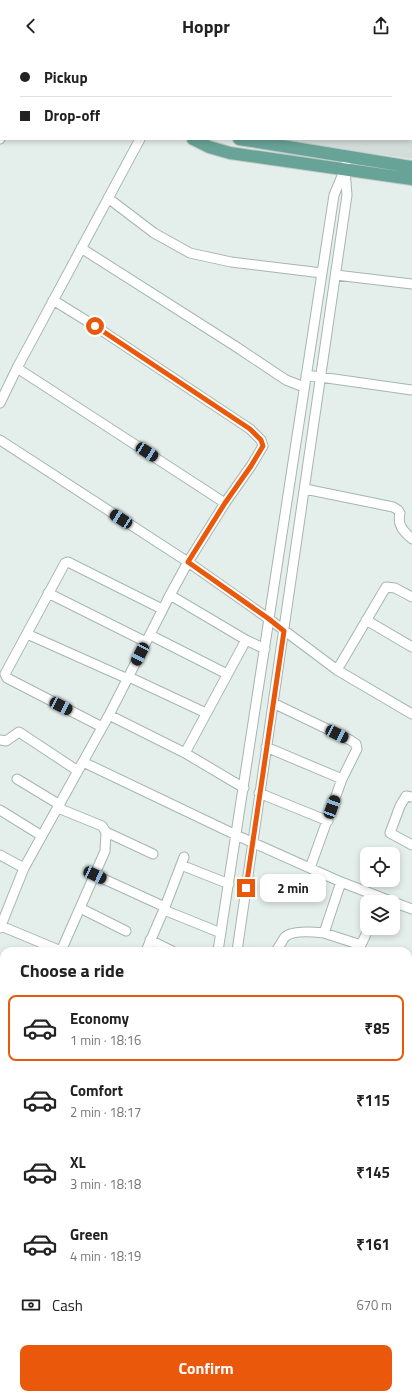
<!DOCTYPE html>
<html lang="en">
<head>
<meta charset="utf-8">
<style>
  body { margin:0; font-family:"Titillium Web",sans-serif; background:#f6f6f6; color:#222; height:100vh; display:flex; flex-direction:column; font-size:15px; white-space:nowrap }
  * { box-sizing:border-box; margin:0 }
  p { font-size:13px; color:#767676 }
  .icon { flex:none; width:22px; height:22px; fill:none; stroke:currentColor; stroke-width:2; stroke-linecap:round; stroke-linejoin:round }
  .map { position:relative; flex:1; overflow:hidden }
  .panel { position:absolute; left:0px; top:895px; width:412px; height:452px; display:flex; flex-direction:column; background:#fff; border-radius:12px 12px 0 0; box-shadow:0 2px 6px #0003 }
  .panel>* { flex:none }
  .guide { position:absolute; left:0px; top:0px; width:412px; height:88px; box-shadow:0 2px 6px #0003; display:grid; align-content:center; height:88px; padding:0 20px; background:#fff }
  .tools { position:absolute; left:360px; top:795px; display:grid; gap:8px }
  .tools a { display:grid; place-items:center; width:40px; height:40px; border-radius:8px; background:#fff; box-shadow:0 2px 6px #0003; font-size:20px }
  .end { position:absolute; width:18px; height:18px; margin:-9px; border:5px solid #ea580c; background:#fff; box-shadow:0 0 0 2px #fff }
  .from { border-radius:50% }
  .bubble { position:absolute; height:28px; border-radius:8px; background:#fff; box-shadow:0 2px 6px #0003; font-size:13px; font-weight:700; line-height:28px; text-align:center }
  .car { position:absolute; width:12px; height:24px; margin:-12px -6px; border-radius:5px; box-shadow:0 0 3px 1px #0007; background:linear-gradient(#222 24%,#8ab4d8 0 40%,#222 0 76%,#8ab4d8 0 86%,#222 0) }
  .guide b { display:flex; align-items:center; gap:14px; height:38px; font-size:15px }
  .guide b+b { border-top:1px solid #e0e0e0 }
  .guide i { width:10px; height:10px; background:#222 }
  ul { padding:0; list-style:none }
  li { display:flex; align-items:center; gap:12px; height:66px; margin:0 8px 6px; padding:0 12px; border:2px solid transparent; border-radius:8px }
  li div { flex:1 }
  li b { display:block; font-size:15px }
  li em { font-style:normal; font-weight:700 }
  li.selected { border-color:#ea580c }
  li>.icon { width:36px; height:36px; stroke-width:1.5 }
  h2 { padding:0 20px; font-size:18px; line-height:48px }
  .pay { display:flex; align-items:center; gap:10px; height:44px; padding:0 20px; font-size:15px }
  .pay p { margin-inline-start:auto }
  .button { display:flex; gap:8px; margin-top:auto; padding:8px 20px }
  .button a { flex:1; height:46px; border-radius:8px; background:#ea580c; color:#fff; font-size:16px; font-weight:700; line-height:46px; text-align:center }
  header { display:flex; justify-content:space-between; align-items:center; height:52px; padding:0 20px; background:#fff; font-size:18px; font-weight:700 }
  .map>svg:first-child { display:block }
  .built { fill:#d2ddd9 }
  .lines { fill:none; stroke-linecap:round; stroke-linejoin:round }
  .minor-casing { stroke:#a6b6b1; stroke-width:11 }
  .major-casing { stroke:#c1cac8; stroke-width:14 }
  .minor { stroke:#fff; stroke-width:9 }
  .major { stroke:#68a397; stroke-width:12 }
  .route { stroke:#ea580c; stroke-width:5 }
</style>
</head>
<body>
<header><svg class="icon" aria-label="back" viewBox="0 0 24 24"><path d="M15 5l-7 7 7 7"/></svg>Hoppr<svg class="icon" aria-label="share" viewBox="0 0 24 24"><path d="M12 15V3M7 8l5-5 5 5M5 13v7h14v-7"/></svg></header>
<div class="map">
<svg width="412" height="1347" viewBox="0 0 412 1347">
  <rect width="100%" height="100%" fill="#e4eeea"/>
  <!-- built -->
  <path class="built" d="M165,0H412V107L269,87H411V1H165Z"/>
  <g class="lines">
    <!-- minor casing -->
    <g class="minor-casing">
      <path id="minor" d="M52,0L54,1
        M394,0L401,1
        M228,1L230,0
        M295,1V0
        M411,2L412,3
        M411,62H412
        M0,73L1,74
        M0,87L1,85
        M108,146L154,181L190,201L231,210L322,221
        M81,196L235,294L286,328L304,335
        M336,223L412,232
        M17,316L225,451
        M306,323L412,338
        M0,351L17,316L140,87
        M0,388L188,510L269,567L337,618L412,662
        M305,437L393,455L398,458L400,461C397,473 403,479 412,487
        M48,541L146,590
        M170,543L246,588L265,597
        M366,568L412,595
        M27,582L128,627
        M150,583L227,622
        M337,618L386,535L395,536L412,545
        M129,625L206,661
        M273,651L350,688L356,692L357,697L342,727L310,816
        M109,663L185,701L244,736
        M102,675L7,626L5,622L65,511L68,510L162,557
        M0,688L6,689L19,680L78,719
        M266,695L342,727
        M185,701L246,588
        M83,710L236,783L341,830L393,850
        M17,727L60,753
        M259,741L328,769
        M412,745L406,744L400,754L390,781L412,793
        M58,756L102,774L106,780L105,799L61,899
        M0,758L42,784
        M106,780L153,802
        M0,803L24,816
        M181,813L229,832
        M95,823L165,855
        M393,850L412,857
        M80,856L126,879
        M164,858L221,881
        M1,874L61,899
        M0,876L24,816L109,663L170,543L188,510L225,451L251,414L263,394L261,388L250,377L95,274L53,248
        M324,881L361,893
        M150,888L172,899
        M146,899L165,855L184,805
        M218,899L334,143L345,117L346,112
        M237,899C272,647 312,395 347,143L345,118
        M276,899C279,895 282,889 285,885C292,878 315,880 324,881L341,830
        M358,899L369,876
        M0,914L4,915
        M408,925L412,926
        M0,959L4,961
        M0,1010L4,1012
        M408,1033L412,1034
        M0,1056L4,1058
        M0,1077H4
        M0,1093H4
        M0,1126L4,1128
        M408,1154L412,1155
        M0,1171L4,1172
        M0,1201L4,1195
        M408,1210L412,1211
        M0,1215L4,1218
        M408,1269L412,1270
        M0,1279L4,1282
        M408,1323L412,1324
        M147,1343L157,1347
        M181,1343L192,1347
        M48,1347L50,1343
        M232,1347L233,1343
        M375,1347L376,1343"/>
    </g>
    <!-- major casing -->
    <g class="major-casing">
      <path id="major" d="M141,0V1
        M157,0V1
        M193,87L209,95L230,101L412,127
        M239,87L412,115
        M408,990L412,977
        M408,1018L412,1005
        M296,1347L297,1343"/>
    </g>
    <!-- minor -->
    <use href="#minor" class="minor"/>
    <!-- major -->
    <use href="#major" class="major"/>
  </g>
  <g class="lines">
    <!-- route -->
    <path class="route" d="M95,274L250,377L261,388L263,394L251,414L225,451L188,510L269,567L284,579L246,836"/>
  </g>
</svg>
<div class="tools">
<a><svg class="icon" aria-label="locate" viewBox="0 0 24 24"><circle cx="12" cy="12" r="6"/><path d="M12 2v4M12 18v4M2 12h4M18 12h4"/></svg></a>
<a><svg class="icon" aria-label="layers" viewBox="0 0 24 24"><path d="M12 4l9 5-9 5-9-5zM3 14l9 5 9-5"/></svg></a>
</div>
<i class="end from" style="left:95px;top:274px"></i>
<i class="end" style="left:246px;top:836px"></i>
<div class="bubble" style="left:260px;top:822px;width:66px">2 min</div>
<i class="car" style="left:147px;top:400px;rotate:123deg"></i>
<i class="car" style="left:121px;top:467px;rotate:303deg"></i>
<i class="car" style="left:140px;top:602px;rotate:207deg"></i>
<i class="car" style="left:61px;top:654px;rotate:117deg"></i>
<i class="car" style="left:337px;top:682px;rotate:116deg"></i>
<i class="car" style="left:332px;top:755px;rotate:20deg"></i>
<i class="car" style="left:95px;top:823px;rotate:115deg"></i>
<div class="guide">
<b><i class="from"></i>Pickup</b>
<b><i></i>Drop-off</b>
</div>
<section class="panel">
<h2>Choose a ride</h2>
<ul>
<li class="selected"><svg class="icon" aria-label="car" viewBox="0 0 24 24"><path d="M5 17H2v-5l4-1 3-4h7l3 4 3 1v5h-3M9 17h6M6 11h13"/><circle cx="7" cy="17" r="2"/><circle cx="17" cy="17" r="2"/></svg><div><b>Economy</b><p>1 min · 18:16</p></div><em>₹85</em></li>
<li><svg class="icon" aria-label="car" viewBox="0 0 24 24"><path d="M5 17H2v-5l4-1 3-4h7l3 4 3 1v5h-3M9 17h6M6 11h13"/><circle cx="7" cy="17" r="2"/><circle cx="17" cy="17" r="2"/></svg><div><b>Comfort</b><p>2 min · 18:17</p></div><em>₹115</em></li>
<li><svg class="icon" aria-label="car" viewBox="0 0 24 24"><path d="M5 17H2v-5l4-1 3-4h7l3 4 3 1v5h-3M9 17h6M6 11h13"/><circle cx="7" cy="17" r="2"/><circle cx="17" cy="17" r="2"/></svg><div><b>XL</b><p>3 min · 18:18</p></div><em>₹145</em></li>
<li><svg class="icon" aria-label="car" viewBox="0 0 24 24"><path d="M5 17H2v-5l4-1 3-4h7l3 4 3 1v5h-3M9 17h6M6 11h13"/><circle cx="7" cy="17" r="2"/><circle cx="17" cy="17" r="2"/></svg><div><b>Green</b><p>4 min · 18:19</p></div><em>₹161</em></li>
</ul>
<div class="pay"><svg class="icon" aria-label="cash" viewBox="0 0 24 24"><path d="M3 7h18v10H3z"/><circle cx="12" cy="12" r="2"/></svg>Cash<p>670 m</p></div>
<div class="button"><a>Confirm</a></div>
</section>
</div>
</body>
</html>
